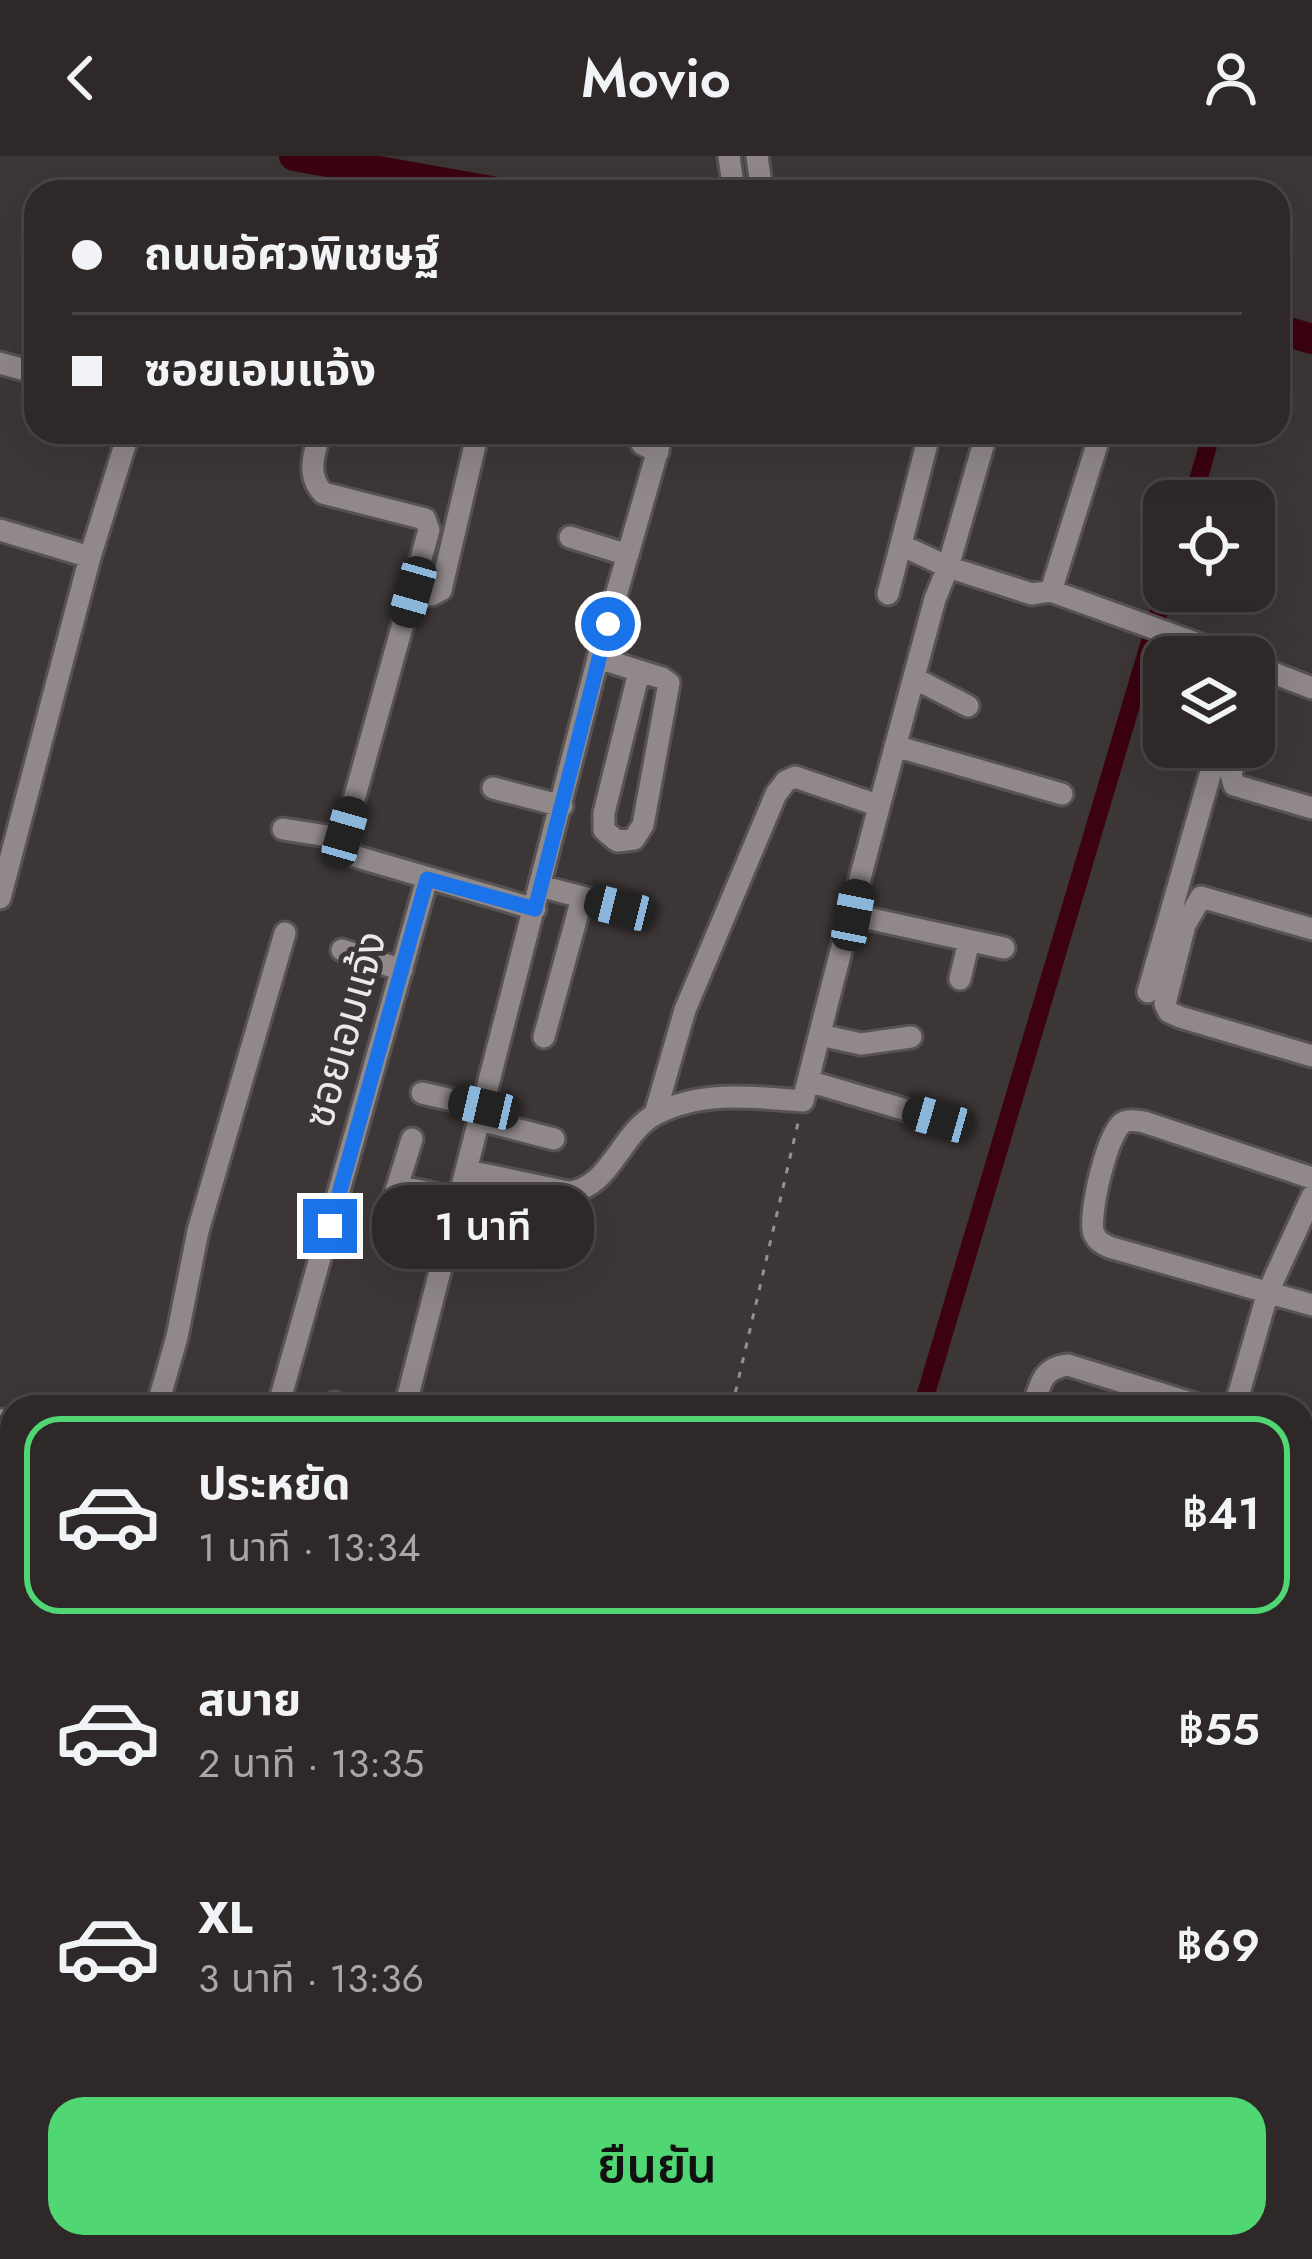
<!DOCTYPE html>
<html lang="th">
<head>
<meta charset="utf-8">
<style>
  body { margin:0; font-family:Jost,"Noto Sans Thai",sans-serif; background:#3a3434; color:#f1f3f6; height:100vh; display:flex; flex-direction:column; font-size:45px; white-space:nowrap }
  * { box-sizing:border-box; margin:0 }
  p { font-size:39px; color:#a7a6a8 }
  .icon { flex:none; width:66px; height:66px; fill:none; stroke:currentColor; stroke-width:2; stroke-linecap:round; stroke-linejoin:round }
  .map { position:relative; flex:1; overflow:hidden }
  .drawer { position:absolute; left:0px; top:1239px; width:1314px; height:864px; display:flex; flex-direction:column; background:#2e2828; border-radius:36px 36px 0 0; box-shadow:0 12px 48px #0002,0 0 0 3px #494445 }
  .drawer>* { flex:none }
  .top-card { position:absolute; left:24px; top:24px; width:1266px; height:264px; border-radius:36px; box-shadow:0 12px 48px #0002,0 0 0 3px #494445; display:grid; align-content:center; height:264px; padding:0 48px; background:#2e2828 }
  .buttons { position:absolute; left:1143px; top:324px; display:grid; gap:24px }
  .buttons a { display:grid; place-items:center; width:132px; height:132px; border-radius:24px; background:#2e2828; box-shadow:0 12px 48px #0002,0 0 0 3px #494445; font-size:60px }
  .end { position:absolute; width:54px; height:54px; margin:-27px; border:15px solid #1a73e8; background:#fff; box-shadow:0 0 0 6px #fff }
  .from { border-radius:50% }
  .bubble { position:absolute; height:84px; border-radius:36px; background:#2e2828; box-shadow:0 12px 48px #0002,0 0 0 3px #494445; font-size:39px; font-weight:600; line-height:84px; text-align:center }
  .car { position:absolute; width:36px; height:72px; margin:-36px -18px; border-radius:15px; box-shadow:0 0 9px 3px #0007; background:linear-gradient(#222 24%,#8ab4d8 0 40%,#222 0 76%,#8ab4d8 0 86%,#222 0) }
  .top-card b { display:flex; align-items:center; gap:42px; height:114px; font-size:45px }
  .top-card b+b { border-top:3px solid #494445 }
  .top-card i { width:30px; height:30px; background:#f1f3f6 }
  ul { padding:21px 0 0; list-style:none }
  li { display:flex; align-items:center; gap:36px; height:198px; margin:0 24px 18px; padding:0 24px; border:6px solid transparent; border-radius:36px }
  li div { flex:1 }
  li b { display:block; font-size:45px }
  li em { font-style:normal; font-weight:600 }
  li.current { border-color:#51d674 }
  li>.icon { width:108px; height:108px; stroke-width:1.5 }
  .primary-button { display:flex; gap:24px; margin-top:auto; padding:24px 48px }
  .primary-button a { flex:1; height:138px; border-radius:36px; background:#51d674; color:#111; font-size:48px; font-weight:600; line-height:138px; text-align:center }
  header { display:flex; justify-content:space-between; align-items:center; height:156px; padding:0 48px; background:#2e2828; font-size:54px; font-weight:600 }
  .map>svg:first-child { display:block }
  .green { fill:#663037 }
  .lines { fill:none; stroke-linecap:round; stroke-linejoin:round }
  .canal { stroke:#3c0210; stroke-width:18 }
  .river { stroke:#3c0210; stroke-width:30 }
  .minor-casing { stroke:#575253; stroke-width:27 }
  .path { stroke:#969090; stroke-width:3; stroke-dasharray:6 9; stroke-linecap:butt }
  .minor { stroke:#908889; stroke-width:21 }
  .route { stroke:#1a73e8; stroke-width:15 }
  .labels { text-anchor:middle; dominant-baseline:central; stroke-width:10; stroke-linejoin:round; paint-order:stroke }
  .street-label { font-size:42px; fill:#ece8e8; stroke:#3d3636 }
</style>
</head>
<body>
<header><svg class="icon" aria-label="back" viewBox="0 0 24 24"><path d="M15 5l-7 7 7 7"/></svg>Movio<svg class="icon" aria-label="person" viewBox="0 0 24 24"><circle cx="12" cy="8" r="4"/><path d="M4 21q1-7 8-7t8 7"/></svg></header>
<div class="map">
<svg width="1312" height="2103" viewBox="0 0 1312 2103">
  <rect width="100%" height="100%" fill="#3d3636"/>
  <!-- green -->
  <path class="green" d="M0,1502L12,1606V2091H62L64,2103H0Z"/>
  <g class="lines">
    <!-- canal -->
    <path class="canal" d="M1192,345L1212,276
      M922,1251L1165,435
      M710,2103L713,2091"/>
    <!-- river -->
    <path class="river" d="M294,0L497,36
      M1278,173L1312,183"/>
    <!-- minor casing -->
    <g class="minor-casing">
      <path id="minor" d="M729,0L734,36
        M757,0L762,36
        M0,207L36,217
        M320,276C314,298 306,319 323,337L425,363L429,374L345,676L348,692L354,700L535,753
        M637,276L642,288L658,296
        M0,374L90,401
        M570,381L628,399
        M901,389L948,411L987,276
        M1051,435L1234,501
        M413,436L431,439L441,434L478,276
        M888,438L930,276
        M598,502L662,522L669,527L643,669L634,683L617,685L604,674V657L639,516
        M914,522L968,550
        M1254,530L1262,518L1273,517L1312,532
        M895,590L1062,638
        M1237,591L1231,618L1234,629L1312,652
        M493,632L562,650
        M283,673L346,683
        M540,730L620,751
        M0,742L90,401L129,276
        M853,759L1004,792
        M1312,773L1201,741L1185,769L1165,848L1169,856L1180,861L1312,900
        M342,794L402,814
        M960,823L969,785
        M1148,836L1218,591
        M820,879L861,888L911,881
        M544,881L582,742
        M808,925L937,963
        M422,937L484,951
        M655,958L685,854L776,638L786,625L795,621L877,649
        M481,964L554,983
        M468,1015L568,1036C609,1034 621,976 656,958C702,934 754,941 803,945C844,777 890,610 935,443L948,411L1032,438L1051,435L1101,276
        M1312,1022L1144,966C1139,965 1129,964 1124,966C1108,972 1087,1062 1094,1078C1098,1086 1102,1087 1109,1091L1312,1149
        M398,1030L461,1044
        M389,1057L412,983
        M506,1070L515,1025
        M157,1251L177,1181L198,1075L285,777
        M278,1251L427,723
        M332,1251L334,1247
        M405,1251L598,502L663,276
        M1033,1251C1040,1228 1042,1212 1068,1209L1204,1251
        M1235,1251L1268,1136L1312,1040
        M0,1264L12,1265
        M1302,1269L1312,1272
        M1302,1399L1312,1402
        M1302,1520L1312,1522
        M1302,1725L1312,1729
        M309,2091L317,2103
        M546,2091L565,2103
        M1080,2091L1093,2100
        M1283,2091L1303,2103
        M103,2103L151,2091
        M681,2103L684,2091
        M923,2103L927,2091"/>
    </g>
    <!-- path -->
    <path class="path" d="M732,1251L798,967"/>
    <!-- minor -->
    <use href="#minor" class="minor"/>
  </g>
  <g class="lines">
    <!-- route -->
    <path class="route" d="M330,1070L427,723L535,753L608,468"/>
  </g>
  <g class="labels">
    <!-- street labels -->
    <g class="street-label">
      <text transform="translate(345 873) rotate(-74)">ซอยเอมแจ้ง</text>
    </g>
  </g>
</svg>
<div class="buttons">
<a><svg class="icon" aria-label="locate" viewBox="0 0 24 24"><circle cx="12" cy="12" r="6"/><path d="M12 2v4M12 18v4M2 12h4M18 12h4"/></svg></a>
<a><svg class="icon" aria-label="layers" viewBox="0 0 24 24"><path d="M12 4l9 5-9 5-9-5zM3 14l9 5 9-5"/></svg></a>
</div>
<i class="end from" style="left:608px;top:468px"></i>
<i class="end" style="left:330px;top:1070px"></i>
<div class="bubble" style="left:372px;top:1029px;width:222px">1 นาที</div>
<i class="car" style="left:413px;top:436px;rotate:196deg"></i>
<i class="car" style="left:345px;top:676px;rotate:16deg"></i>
<i class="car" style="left:620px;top:752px;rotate:284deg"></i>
<i class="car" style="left:853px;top:759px;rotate:11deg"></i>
<i class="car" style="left:484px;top:951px;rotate:283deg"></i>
<i class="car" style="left:938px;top:963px;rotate:286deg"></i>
<div class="top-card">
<b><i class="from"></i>ถนนอัศวพิเชษฐ์</b>
<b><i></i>ซอยเอมแจ้ง</b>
</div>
<section class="drawer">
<ul>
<li class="current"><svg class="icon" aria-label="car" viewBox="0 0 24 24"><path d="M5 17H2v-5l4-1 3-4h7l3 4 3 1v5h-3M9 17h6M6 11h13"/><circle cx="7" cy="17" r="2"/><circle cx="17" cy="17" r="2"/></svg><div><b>ประหยัด</b><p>1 นาที · 13:34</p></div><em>฿41</em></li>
<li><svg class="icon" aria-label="car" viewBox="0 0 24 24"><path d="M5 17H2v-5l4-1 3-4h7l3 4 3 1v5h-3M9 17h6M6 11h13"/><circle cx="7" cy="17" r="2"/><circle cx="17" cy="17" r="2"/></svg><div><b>สบาย</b><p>2 นาที · 13:35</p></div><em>฿55</em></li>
<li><svg class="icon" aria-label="car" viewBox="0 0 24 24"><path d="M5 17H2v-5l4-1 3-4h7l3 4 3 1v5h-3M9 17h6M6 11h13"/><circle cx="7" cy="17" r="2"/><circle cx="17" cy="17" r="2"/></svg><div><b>XL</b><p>3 นาที · 13:36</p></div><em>฿69</em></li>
</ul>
<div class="primary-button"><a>ยืนยัน</a></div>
</section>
</div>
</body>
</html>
